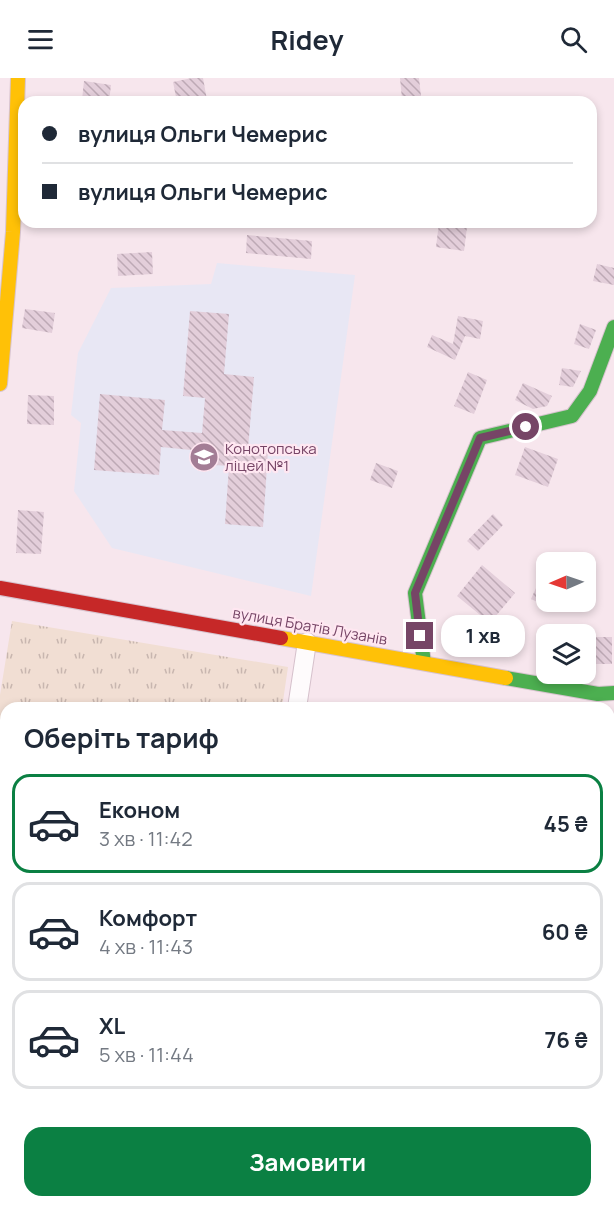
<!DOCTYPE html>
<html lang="uk">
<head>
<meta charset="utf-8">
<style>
  body { margin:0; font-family:Manrope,sans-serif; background:#f2f2f3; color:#1f2937; height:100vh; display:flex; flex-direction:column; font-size:22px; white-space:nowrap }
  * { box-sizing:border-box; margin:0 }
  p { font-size:20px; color:#747a83 }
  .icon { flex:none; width:33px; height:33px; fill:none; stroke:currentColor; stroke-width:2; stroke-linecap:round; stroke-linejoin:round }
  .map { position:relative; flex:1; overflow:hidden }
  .drawer { position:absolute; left:0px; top:624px; width:615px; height:506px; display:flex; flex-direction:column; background:#fff; border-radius:18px 18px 0 0; box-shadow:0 3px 9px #0003 }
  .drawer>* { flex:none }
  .hud { position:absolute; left:18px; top:18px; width:579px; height:132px; border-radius:18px; box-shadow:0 3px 9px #0003; display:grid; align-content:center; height:132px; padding:0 24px; background:#fff }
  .needle { width:39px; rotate:268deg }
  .fabs { position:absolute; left:536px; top:474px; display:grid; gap:12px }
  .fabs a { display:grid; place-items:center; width:60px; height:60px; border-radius:12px; background:#fff; box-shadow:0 3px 9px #0003; font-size:30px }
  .end { position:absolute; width:27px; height:27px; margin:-14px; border:8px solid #764566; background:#fff; box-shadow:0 0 0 3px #fff }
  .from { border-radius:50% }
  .bubble { position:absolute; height:42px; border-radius:18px; background:#fff; box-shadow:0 3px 9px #0003; font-size:20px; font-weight:700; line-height:42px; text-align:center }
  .hud b { display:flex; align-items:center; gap:21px; height:57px; font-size:22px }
  .hud b+b { border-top:2px solid #e0e1e3 }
  .hud i { width:15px; height:15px; background:#1f2937 }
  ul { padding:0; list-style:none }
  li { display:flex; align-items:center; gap:18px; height:99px; margin:0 12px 9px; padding:0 12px; border:3px solid #e0e1e3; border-radius:18px }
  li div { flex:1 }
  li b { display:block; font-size:22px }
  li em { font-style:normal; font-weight:700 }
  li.active { border-color:#0b8043 }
  li>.icon { width:54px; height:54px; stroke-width:1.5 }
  h2 { padding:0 24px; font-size:27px; line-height:72px }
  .cta { display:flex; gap:12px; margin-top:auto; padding:12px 24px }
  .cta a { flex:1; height:69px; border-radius:18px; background:#0b8043; color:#fff; font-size:24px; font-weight:700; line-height:69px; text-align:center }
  header { display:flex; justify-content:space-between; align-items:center; height:78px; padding:0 24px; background:#fff; font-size:27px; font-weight:700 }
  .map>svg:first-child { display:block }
  .education { fill:#e8e7f4 }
  .park { fill:url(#park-tufts) }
  .building { fill:url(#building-back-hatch) }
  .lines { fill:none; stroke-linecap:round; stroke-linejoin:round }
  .street-casing { stroke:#d6c1cc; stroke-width:20 }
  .fast-casing { stroke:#d7c3ce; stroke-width:16 }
  .slow-casing { stroke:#d7c3ce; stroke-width:16 }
  .jam-casing { stroke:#d7c3ce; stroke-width:16 }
  .street { stroke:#fefbfc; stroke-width:18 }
  .fast { stroke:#4caf50; stroke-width:14 }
  .slow { stroke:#ffc107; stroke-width:14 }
  .jam { stroke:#c62828; stroke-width:14 }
  .route { stroke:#764566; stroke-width:8 }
  .labels { text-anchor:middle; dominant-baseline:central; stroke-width:4.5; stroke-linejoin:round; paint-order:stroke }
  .poi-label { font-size:15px; fill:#764566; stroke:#ffe7f1; text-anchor:start }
  .street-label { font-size:15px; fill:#764566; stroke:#ffe7f1 }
</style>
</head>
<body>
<header><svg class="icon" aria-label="menu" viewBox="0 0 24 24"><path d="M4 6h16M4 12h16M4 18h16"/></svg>Ridey<svg class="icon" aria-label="search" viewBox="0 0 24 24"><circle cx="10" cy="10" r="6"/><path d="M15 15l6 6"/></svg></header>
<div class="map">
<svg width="614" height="1129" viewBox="0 0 614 1129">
  <defs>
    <pattern id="park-tufts" width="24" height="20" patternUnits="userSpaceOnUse" patternTransform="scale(1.5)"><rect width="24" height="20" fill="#f1ded3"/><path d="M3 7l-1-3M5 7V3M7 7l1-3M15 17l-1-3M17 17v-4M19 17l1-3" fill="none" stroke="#c8b6af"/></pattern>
    <pattern id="building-back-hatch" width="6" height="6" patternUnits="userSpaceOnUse" patternTransform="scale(1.5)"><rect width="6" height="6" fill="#e3ceda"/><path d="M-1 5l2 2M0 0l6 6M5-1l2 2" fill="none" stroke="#bda9b5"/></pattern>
  </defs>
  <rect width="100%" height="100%" fill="#f7e6ed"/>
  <!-- education -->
  <path class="education" d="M217,185L355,197L311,518L112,470L74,413L81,345L71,337L78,275L111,210L211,206Z"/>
  <!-- park -->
  <path class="park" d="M12,543L288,589L282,630H6V984L0,983V617Z"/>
  <!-- building -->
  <path class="building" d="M192,0H203L207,22L196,24H177L173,4Z
    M400,0H419L421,18L402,21Z
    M84,3L111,7L109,24L82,22Z
    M439,145L467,149L464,173L436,169Z
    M247,157L312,163L311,181L246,175Z
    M152,174L153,196L118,198L117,176Z
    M597,186L614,190V207L593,203Z
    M25,231L55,235L52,255L22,250Z
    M190,233L229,236L224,296L254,299L248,371L268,373L263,449L225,446L229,388L200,386L201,373L161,369L159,397L94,392L100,316L165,322L162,352L202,355L205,320L183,318Z
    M458,238L483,243L480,261L465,258L455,282L427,269L432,257L453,266Z
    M580,246L596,252L589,271L574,266Z
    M562,290L581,293L573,309L559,307Z
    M468,294L487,302L474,336L454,328Z
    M523,305L552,318L547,328L533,331L515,322Z
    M28,317L54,318V347L27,346Z
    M525,369L558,381L548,409L515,397Z
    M376,385L398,393L392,410L370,402Z
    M18,432L44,434L41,476L16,475Z
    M493,436L503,447L478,473L467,463Z
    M482,487L515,515L490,545L457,518Z
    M546,488V528L531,521Z
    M589,559H612V586H589Z"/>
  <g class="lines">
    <!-- street casing -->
    <g class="street-casing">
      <path id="street" d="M297,630L307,564
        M225,1129L226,1124"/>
    </g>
    <!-- fast casing -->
    <g class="fast-casing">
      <path id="fast" d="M424,585L415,515L480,360L572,338L590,313L614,249
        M506,600L598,616L614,615"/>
    </g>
    <!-- slow casing -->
    <g class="slow-casing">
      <path id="slow" d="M0,306L13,154L18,0
        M281,560L506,600"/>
    </g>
    <!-- jam casing -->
    <g class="jam-casing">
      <path id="jam" d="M0,510L281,560"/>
    </g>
    <!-- street -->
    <use href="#street" class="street"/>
    <!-- fast -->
    <use href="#fast" class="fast"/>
    <!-- slow -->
    <use href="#slow" class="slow"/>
    <!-- jam -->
    <use href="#jam" class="jam"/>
  </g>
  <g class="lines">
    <!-- route -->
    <path class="route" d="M420,558L415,515L480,360L526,349"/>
  </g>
  <!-- icons -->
  <defs>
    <g id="school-disc" transform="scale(1.5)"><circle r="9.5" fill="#a37d95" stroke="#ffe7f1"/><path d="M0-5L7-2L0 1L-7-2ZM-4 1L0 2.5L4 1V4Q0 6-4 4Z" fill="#fff"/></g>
  </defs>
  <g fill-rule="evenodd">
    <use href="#school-disc" x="204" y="379"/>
  </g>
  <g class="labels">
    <!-- poi labels -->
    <g class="poi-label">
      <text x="225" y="370">Конотопська<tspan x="225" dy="17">ліцей №1</tspan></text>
    </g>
    <!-- street labels -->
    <g class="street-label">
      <text transform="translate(310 548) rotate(10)">вулиця Братів Лузанів</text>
    </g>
  </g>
</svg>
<div class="fabs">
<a><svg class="needle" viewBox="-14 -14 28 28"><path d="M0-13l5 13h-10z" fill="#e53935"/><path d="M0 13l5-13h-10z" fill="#747a83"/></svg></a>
<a><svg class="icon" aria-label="layers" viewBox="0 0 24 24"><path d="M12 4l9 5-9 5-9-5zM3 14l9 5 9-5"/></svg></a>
</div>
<i class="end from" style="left:526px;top:349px"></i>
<i class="end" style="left:420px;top:558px"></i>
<div class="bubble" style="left:441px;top:537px;width:84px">1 хв</div>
<div class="hud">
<b><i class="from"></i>вулиця Ольги Чемерис</b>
<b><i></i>вулиця Ольги Чемерис</b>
</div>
<section class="drawer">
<h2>Оберіть тариф</h2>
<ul>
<li class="active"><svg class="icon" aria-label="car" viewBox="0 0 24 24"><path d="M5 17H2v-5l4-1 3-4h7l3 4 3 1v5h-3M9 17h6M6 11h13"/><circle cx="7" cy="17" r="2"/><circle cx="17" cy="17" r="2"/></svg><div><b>Економ</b><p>3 хв · 11:42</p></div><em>45 ₴</em></li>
<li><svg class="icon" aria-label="car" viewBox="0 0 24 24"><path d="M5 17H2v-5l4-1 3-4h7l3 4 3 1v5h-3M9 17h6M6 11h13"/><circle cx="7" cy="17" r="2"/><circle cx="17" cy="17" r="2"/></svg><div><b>Комфорт</b><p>4 хв · 11:43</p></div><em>60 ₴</em></li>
<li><svg class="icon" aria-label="car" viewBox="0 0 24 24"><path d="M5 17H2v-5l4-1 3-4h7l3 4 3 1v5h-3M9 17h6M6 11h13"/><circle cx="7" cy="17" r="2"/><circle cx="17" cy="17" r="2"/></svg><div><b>XL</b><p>5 хв · 11:44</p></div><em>76 ₴</em></li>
</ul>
<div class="cta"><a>Замовити</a></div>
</section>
</div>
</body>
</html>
